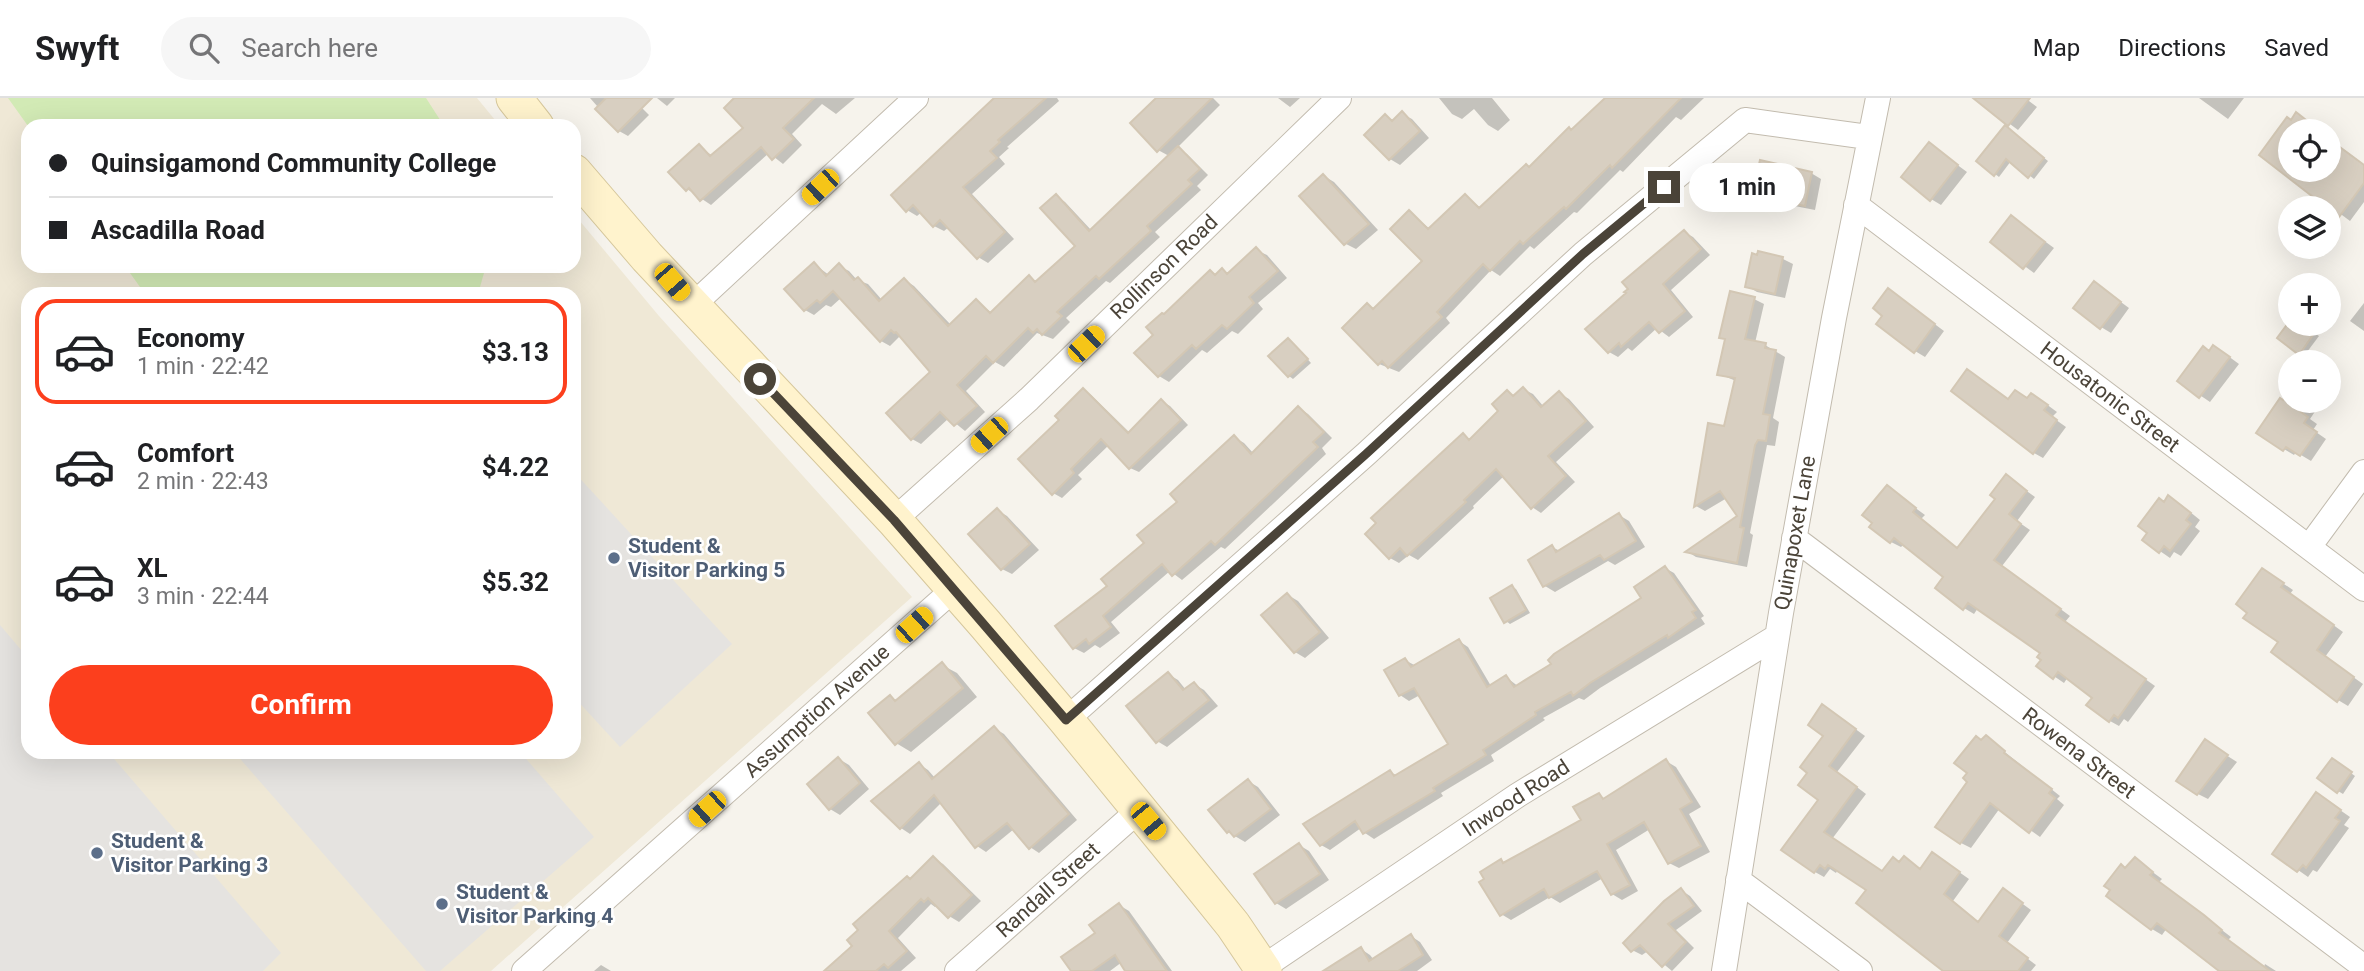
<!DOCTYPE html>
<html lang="en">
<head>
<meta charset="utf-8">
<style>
  body { margin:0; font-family:Roboto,sans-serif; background:#f6f6f6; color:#202124; height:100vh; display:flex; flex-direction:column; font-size:26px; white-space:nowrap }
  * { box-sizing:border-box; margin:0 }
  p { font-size:23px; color:#757577 }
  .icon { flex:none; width:38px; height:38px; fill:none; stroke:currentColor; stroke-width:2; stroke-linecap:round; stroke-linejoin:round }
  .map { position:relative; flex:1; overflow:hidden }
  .side { position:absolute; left:21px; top:189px; width:560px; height:472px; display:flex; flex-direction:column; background:#fff; border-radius:21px; box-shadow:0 7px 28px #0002 }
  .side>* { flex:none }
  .banner { position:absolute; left:21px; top:21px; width:560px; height:154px; border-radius:21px; box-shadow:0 7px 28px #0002; display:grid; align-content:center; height:154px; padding:0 28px; background:#fff }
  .tools { position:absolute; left:2278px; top:21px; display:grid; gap:14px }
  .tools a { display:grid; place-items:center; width:63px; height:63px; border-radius:50%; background:#fff; box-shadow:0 7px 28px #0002; font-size:35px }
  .end { position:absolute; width:32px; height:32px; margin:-16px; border:9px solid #4b4439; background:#fff; box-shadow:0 0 0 4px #fff }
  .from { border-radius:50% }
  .bubble { position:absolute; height:49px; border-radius:24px; background:#fff; box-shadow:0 7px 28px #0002; font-size:23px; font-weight:700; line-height:49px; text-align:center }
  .car { position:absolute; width:21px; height:42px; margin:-21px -10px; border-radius:9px; box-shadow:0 0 5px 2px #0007; background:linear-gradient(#f5c518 24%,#345 0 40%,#f5c518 0 76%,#345 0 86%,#f5c518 0) }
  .banner b { display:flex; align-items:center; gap:24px; height:66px; font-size:26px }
  .banner b+b { border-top:2px solid #e0e0e0 }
  .banner i { width:18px; height:18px; background:#202124 }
  ul { padding:12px 0 0; list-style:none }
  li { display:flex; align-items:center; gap:21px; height:105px; margin:0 14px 10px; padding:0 14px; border:4px solid transparent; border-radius:21px }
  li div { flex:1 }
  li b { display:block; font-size:26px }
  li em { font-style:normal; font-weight:700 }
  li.on { border-color:#fc3f1d }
  li>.icon { width:63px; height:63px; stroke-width:1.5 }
  .cta { display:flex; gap:14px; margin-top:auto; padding:14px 28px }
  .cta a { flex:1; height:80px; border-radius:42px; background:#fc3f1d; color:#fff; font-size:28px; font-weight:700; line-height:80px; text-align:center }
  header { display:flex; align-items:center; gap:42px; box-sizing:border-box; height:98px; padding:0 35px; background:#fff; border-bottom:2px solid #e0e0e0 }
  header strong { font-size:33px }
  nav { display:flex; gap:38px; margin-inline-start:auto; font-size:24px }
  .search { width:490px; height:63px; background:#f6f6f6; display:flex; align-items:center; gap:18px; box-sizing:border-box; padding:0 24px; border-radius:38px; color:#757577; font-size:26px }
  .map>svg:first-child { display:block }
  .education { fill:#efe8d6; fill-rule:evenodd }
  .green { fill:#d2eab5 }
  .parking { fill:#e5e3e0 }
  .shadow { fill:#0003 }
  .building { fill:#d8cfc1; stroke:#d3c7b4; stroke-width:2 }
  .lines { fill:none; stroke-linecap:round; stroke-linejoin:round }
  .street-casing { stroke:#c2bbae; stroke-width:26 }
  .secondary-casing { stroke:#d6c79b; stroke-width:37 }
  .street { stroke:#fff; stroke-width:24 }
  .secondary { stroke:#fff3cd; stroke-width:35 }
  .route { stroke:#4b4439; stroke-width:9 }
  .service-dot { fill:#5c6f8a; stroke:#fff; stroke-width:2.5 }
  .labels { text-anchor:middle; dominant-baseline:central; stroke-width:5; stroke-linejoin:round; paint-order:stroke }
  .street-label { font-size:21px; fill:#4b4439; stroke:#fff }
  .service-label { font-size:21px; font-weight:bold; fill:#4e5e75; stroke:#fff; text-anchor:start }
</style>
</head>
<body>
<header>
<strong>Swyft</strong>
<div class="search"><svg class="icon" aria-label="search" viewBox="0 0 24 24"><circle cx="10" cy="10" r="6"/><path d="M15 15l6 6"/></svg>Search here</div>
<nav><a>Map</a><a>Directions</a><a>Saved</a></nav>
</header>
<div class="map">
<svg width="2364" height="873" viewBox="0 0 2364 873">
  <rect width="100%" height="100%" fill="#f6f3ec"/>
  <!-- education -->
  <path class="education" d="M0,0H477L500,28H28V168H574V116L659,218L912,499L491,873H0ZM28,196H574V654H28Z"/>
  <!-- green -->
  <path class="green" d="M8,0H426L444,28H28Z
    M125,168H486L478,196H145Z"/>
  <!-- parking -->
  <path class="parking" d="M574,374L732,546L620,649L574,599Z
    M0,527L28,560V654L109,655L281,855L263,873H0Z
    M235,655H521L594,739L440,873H426Z"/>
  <!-- shadow -->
  <path class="shadow" d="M590,0H632L649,17L628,38L619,33Z
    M657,0H675L667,8Z
    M737,0H855L836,16L822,6L792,36L802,47L783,66L769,55L711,107L687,91L699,49L713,58L745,30Z
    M998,0H1057L1059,3L1007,49L1009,50L999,59L1005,66L972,96L1014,141L988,165L978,159L949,129L944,133L934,128L922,114L917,118L907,112Z
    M1159,0H1213L1220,7L1177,50L1187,56L1208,77L1197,88L1201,92L1155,134L1160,139L1110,185L1106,183L1066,220L1070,224L1053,241L1037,235L1004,269L995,264L966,293L985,314L965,333L949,320L921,346L912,341L932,274L901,237L890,248L881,243L841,200L831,209L826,207L814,217L805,212L814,166L829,177L839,168L849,173L857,182L868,186L882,202L905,182L914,188L951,227L976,203L992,215L1029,179L1038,184L1077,148L1056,98L1065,104L1092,133L1169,58L1158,52Z
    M1278,0H1300L1290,9Z
    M1439,0H1492L1510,22L1498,33L1488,27L1474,11L1462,21L1452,16Z
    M1607,0H1704L1681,22L1676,19L1623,74L1620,72L1577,115L1574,114L1534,151L1530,148L1500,178L1491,172L1446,220L1450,225L1399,274L1379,266L1344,230L1368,207L1375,212L1425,163L1409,114L1430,131L1465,98L1481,110L1573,33Z
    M1975,0H2025L2037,9L2018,32Z
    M2199,0H2244L2228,21Z
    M1402,16L1412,21L1429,40L1400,67L1390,61L1367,37L1386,18L1394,23Z
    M2297,16L2321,33H2291V72H2329V40L2364,67V104L2350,123L2262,57Z
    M2009,32L2048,63L2034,81L2011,63L1999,79L1995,76Z
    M1929,46L1967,74L1941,107L1931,101Z
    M1811,75L1821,81L1815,112L1764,102L1754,96Z
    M1324,78L1334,84L1378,132L1356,151L1346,146Z
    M2012,119L2054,150L2034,175L1992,144Z
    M1684,134L1693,139L1710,157L1671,192L1693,219L1669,239L1657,230L1632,253L1628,250L1618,259L1609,254L1630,191Z
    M1256,152L1267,157L1287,180L1258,205L1263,211L1238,236L1232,233L1207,255L1202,252L1169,284L1159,278L1155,237L1164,218L1210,174L1216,177L1222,172L1230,176Z
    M1759,155L1783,161L1793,166L1785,200L1757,194L1747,188Z
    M2095,185L2129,210L2111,235L2101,229Z
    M1889,192L1944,233L1925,259L1915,253Z
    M1754,201L1764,206L1755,245L1765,247L1785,259L1773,320L1779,324L1775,348L1767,347L1750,435L1753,437L1747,469L1696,459L1688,454L1739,419L1727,400L1705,413L1696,408L1726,331L1736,283L1719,276L1726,242L1721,239Z
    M2364,205V233L2350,223Z
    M2291,226H2302L2319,238L2304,258L2279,240Z
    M1293,245L1311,265L1293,281L1289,278Z
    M2224,255L2239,266L2210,304L2179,283Z
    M1523,291L1533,296L1544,309L1559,295L1569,301L1594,329L1556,364L1575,384L1541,415L1532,409L1504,378L1473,408L1474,410L1418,462L1409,457L1399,465L1390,460L1463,337L1471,342L1500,313L1507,294L1515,299Z
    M1083,292L1091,297L1130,335L1161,303L1170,308L1188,327L1139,374L1130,370L1109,347L1078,377L1082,381L1062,400L1053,395L1062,323Z
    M2290,295L2291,303H2302L2316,312L2310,321L2317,326L2313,332L2326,341L2311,363L2296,354L2294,357L2284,351V304Z
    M2009,302L2042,303L2057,314L2052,319L2066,329L2043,360L2034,355Z
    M1299,310L1308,316L1332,340L1322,350L1326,356L1225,451L1221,449L1182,482L1170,473L1111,524L1120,535L1100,550L1095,547L1084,555L1074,550L1109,488L1234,339L1244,345L1254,356Z
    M2007,379L2035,399L2017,423L2030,432L2002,468L2070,518L2065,524L2155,588L2128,624L2124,621L2119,628L2110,623L2094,599L2068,579L2064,585L2039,568L2043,561L2042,555L1978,510L1974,516L1964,510L1945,479L1904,446L1901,449L1891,444L1887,389L1925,417L1921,421L1958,451L1997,401Z
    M2179,405L2200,422L2195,429L2200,433L2181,458L2174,454L2170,460L2144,442L2165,406Z
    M997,412L1007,418L1039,452L1012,476L1002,471Z
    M1619,417L1629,423L1645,449L1615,467L1608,463L1555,494L1545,488L1530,463L1552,449L1560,453Z
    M1665,470L1674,475L1704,518L1701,520L1705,526L1600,590L1584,602L1579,600L1543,620L1545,622L1491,657L1494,663L1441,695L1443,698L1374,741L1365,735L1361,730L1330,752L1321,747L1390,674L1398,678L1451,647L1420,597L1409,603L1400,597L1405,562L1416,568L1459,543L1468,549L1491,588L1506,579L1519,589L1553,566L1644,501Z
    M2272,478L2293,492L2290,496L2343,534L2325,559L2363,586L2348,608L2338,602L2249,514Z
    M1512,489L1516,491L1530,515L1510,526L1506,523Z
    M1288,497L1298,503L1329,540L1305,560L1295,554Z
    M942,567L957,575L977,599L911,654L896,645L890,599L898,603Z
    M1168,576L1178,582L1186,592L1194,586L1204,592L1218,608L1167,649L1157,643Z
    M1832,614L1865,638L1837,674L1866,696L1832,741L1883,774L1900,765L1921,772L1942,762L1969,781L1953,803L1980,825L2012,798L2031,812L2007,845L2036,867L2031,873H1947L1858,804L1869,791L1838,771L1836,775L1830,771L1824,779L1815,774L1820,702L1810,675L1826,638Z
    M994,630L1004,636L1077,722L1039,755L1030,749L1014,731L986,754L977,748L942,704L910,736L901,730L919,666L928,672L935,680Z
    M1986,639L2060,698L2057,701L2064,707L2040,739L2000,710L1971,750L1961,745L1970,684L1982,644Z
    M2215,650L2237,664L2208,701L2198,696Z
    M839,661L849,667L869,691L840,717L830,711Z
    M1666,663L1676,669L1701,709L1689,716L1710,754L1679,770L1669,765L1650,731L1616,752L1638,793L1622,802L1612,796L1603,780L1560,805L1550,799L1511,822L1501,816V763L1505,766L1583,723L1599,697L1605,701Z
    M2337,665L2355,678L2343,696L2338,693Z
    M1248,683L1258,689L1280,717L1245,744L1228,734Z
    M2317,696L2350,719L2344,727L2349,730L2317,774L2313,772L2308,779L2274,755Z
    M1299,747L1309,753L1329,782L1286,811L1276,805Z
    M933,760L943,766L981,803L959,824L949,818L937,807L935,809L931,806L898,840L916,860L901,873H827L855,848L911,782Z
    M2135,761L2162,781L2159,784L2231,839L2228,842L2264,869L2265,866L2276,873H2223L2167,830L2162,837L2152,831L2126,771Z
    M1681,792L1690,798L1702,813L1676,832L1694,850L1672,873L1648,853L1642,857L1632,852Z
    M1119,807L1129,813L1172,873H1127L1122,864L1110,873H1073L1064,859L1097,836Z
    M1411,838L1420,844L1432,862L1417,873H1326L1361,851L1370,857L1374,862Z
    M601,867L611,873H594Z"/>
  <!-- building -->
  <path class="building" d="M606,0H652L618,34L595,11Z
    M734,0H814L783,30L794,41L772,62L761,49L700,103L689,90L686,93L668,74L699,46L710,58L743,30L724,10Z
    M994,0H1046L998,42L1000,44L990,53L997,60L963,89L1005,134L977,161L940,122L933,129L913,107L906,114L891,97Z
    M1156,0H1212L1157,54L1130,25Z
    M1605,0H1681L1612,70L1610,67L1566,111L1564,109L1523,146L1520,143L1490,173L1483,166L1437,214L1442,219L1388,270L1382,263L1378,267L1342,230L1367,205L1373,211L1422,163L1390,131L1409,112L1428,131L1465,96L1479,110L1526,66L1529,69L1569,29L1571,32Z
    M1973,0H2030L2008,28Z
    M1402,13L1420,33L1389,62L1364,37L1385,16L1392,23Z
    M2296,14L2320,33H2291V72H2329V41L2364,67V85L2339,119L2259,57L2287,19L2291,22Z
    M2005,27L2044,60L2028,80L2006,61L1994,78L1976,63Z
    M1929,44L1958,67L1930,103L1901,79Z
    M1178,48L1200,71L1188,82L1192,86L1147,128L1151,133L1099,181L1096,178L1057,214L1062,218L1042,237L1037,231L1033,235L1028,230L993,265L986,258L957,287L977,308L954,328L940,314L911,342L886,315L930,274L896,234L894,235L891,232L880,244L833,193L820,205L817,202L804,213L784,191L814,164L826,178L839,165L854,182L858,179L879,203L904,180L948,228L976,201L990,215L1029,177L1035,184L1075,148L1040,110L1056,96L1089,133Z
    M1760,62L1812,74L1805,108L1752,97Z
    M1323,76L1369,126L1344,147L1299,98Z
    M2011,117L2045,144L2023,171L1990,144Z
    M1684,132L1701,151L1663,186L1685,213L1659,235L1649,224L1621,249L1619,245L1608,255L1585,231L1626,195L1624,194L1628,191L1622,184Z
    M1256,149L1278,173L1249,199L1254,205L1227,231L1222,227L1196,251L1192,247L1158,279L1134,255L1153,237L1146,229L1162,215L1164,216L1210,172L1215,177L1222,170L1227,176Z
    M1758,153L1783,159L1775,196L1745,189L1752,155L1757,157Z
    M2094,183L2121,204L2100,231L2073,210Z
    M1888,190L1935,226L1914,255L1876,226L1882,218L1873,210Z
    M1730,193L1755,199L1745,241L1766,245L1765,250L1776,252L1763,316L1770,317L1766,343L1758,342L1755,347L1740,429L1744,430L1737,465L1685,454L1737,418L1720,393L1694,409L1708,325L1724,328L1735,280L1717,277L1725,241L1719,240Z
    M2291,221V226H2304L2315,234L2299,257L2277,240Z
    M1288,240L1308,261L1288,279L1268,258Z
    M2213,247L2230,259L2199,300L2177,283L2203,248L2209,253Z
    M1967,271L2008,301L2015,292L2027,300L2031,295L2048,307L2044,312L2057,322L2033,356L1951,293Z
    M1523,289L1541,309L1559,293L1586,323L1548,358L1566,378L1531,411L1496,371L1464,402L1466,404L1407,458L1400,450L1389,461L1365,436L1376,425L1371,420L1463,335L1469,342L1498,313L1492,306L1507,292L1513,298Z
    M1083,290L1128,335L1161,301L1181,322L1129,371L1101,341L1071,371L1074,375L1052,397L1018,361L1059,322L1055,318Z
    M2289,293L2291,303H2304L2307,305L2301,314L2308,319L2304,325L2317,334L2300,358L2286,349L2283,353L2256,335L2280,300L2283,302Z
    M1298,308L1324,334L1313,344L1318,349L1215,447L1211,443L1172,478L1162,466L1103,518L1111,529L1089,546L1086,541L1073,551L1055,528L1107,488L1101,481L1144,445L1137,437L1177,404L1170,396L1234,337L1251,356Z
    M2006,376L2027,393L2009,416L2021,426L1994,462L2061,511L2056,517L2146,581L2118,620L2114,617L2109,624L2086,607L2092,600L2058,574L2053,581L2036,568L2041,562L2037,559L2040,555L1968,505L1963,512L1935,490L1943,479L1894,440L1890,445L1869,429L1872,425L1862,417L1887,387L1916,410L1913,414L1957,450L1995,401L1990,397Z
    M2168,397L2191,415L2186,422L2191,426L2170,453L2164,448L2159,455L2142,442L2147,435L2138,428L2159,400L2164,404Z
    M997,410L1030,446L1001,472L968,436Z
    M1619,415L1636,443L1604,462L1600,457L1543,489L1528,462L1552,447L1556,454Z
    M1665,468L1696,512L1692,514L1696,520L1668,540L1667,537L1590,585L1573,598L1571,594L1535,614L1536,617L1483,652L1486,657L1433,690L1435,693L1363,736L1355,723L1320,748L1303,726L1390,672L1394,678L1448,646L1414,590L1399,598L1384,572L1405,560L1411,569L1459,541L1487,589L1506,577L1514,589L1551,566L1548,562L1554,556L1641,500L1634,489Z
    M2262,470L2284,485L2281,489L2334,527L2317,552L2354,579L2337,604L2271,554L2278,544L2243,520L2247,515L2236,506Z
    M1512,487L1526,512L1504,525L1490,500Z
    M1287,495L1320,534L1294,555L1261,517Z
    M942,564L963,590L895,647L868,615L890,597L895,603Z
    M1168,574L1183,592L1194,584L1209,602L1156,645L1126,608Z
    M1822,606L1856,631L1829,668L1857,689L1824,734L1882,773L1893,759L1899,764L1904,758L1920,771L1932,754L1960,774L1944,796L1978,824L2003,790L2023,805L1999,838L2028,860L2018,873H1943L1856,805L1866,792L1828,767L1825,771L1820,767L1814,775L1781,752L1818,702L1798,687L1807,675L1800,669L1823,638L1808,627Z
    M994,628L1069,716L1029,751L1007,725L975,750L934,697L900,731L871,703L919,664L932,681Z
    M1986,637L2005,653L2004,655L2052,691L2049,695L2055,700L2029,735L1990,705L1960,746L1935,729L1967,684L1963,680L1967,675L1954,665L1976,638L1981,642Z
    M2205,641L2228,657L2197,697L2176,683Z
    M838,659L860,685L829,712L807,686Z
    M2332,660L2352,674L2337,695L2317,680Z
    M1666,661L1692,704L1680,711L1701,748L1668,766L1644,724L1607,746L1630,787L1611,797L1597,773L1549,800L1544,791L1500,818L1479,784L1484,781L1480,774L1501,761L1503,765L1581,722L1573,709L1599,695L1603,701Z
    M1248,681L1271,711L1234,739L1229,733L1227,735L1208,712Z
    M2316,694L2341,712L2335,720L2340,723L2306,770L2303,767L2297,774L2272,756Z
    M1299,745L1320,776L1275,806L1254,776Z
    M933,758L972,797L948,820L928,800L924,804L921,801L889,833L907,853L888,870L884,866L876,873H824L852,848L847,842L858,832L853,826L907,778L910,781Z
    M2135,759L2153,774L2150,777L2204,817L2222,832L2219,835L2270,873H2219L2157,825L2151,832L2106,798L2110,792L2104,788L2121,766L2125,770Z
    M1681,790L1694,808L1668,826L1686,844L1662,869L1640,847L1631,854L1623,845L1664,803Z
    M1119,805L1167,873H1125L1115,857L1092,873H1071L1061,859L1095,835L1089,827Z
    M1411,836L1423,857L1398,873H1323L1361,849L1369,863Z"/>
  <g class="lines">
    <!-- street casing -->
    <g class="street-casing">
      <path id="street" d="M1856,107L2364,491
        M693,207L916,0
        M894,422L1029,301L1339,0
        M1794,440L2364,869
        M2309,449L2364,374
        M1066,622L1366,356L1583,156L1745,22L1868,39
        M1738,782L1860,873
        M1262,870L1518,697L1776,539
        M524,873L953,492
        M957,873L1139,712
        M1724,873L1781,515L1834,220L1878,0"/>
    </g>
    <!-- secondary casing -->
    <g class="secondary-casing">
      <path id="secondary" d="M514,0L536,28
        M574,74L647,159L894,422L986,527L1066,622L1204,791L1233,827L1264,873"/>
    </g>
    <!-- street -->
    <use href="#street" class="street"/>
    <!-- secondary -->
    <use href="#secondary" class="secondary"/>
  </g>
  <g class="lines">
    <!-- route -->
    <path class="route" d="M760,281L894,422L1066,622L1366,356L1583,156L1664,89"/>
  </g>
  <!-- markers -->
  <g class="service-dot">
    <circle cx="614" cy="460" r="7"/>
    <circle cx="97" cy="755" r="7"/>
    <circle cx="442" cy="806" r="7"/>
  </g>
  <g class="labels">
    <!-- street labels -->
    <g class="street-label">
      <text transform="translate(1164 169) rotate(-44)">Rollinson Road</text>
      <text transform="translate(2110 299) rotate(37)">Housatonic Street</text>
      <text transform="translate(1795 435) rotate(-80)">Quinapoxet Lane</text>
      <text transform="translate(817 613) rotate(-42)">Assumption Avenue</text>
      <text transform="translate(2079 655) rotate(37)">Rowena Street</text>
      <text transform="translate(1516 700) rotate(-33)">Inwood Road</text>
      <text transform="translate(1048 792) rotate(-42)">Randall Street</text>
    </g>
    <!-- service labels -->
    <g class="service-label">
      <text x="628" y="448">Student &amp;<tspan x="628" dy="24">Visitor Parking 5</tspan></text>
      <text x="111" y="743">Student &amp;<tspan x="111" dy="24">Visitor Parking 3</tspan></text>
      <text x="456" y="794">Student &amp;<tspan x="456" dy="24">Visitor Parking 4</tspan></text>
    </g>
  </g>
</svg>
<div class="tools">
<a><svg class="icon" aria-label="locate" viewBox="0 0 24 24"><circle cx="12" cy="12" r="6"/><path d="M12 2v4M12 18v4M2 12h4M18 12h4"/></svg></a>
<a><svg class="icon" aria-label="layers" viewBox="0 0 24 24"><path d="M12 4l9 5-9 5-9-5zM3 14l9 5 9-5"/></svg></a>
<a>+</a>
<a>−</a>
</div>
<i class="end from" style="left:760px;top:281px"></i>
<i class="end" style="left:1664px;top:89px"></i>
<div class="bubble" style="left:1689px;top:65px;width:116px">1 min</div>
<i class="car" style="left:820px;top:89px;rotate:227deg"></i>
<i class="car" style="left:672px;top:184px;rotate:139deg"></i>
<i class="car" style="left:1086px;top:246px;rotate:46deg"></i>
<i class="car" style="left:989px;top:337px;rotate:228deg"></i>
<i class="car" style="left:914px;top:527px;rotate:48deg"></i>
<i class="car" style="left:707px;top:711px;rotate:228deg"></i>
<i class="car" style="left:1148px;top:723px;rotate:140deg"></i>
<div class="banner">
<b><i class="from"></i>Quinsigamond Community College</b>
<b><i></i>Ascadilla Road</b>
</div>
<section class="side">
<ul>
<li class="on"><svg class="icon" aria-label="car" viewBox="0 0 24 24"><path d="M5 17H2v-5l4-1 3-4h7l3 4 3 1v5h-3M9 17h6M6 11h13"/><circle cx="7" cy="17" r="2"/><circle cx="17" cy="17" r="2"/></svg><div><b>Economy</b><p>1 min · 22:42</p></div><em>$3.13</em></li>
<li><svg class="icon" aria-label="car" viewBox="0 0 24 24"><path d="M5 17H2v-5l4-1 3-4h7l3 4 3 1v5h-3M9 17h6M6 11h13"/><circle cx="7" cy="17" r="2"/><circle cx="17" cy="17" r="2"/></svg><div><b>Comfort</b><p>2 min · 22:43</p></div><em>$4.22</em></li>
<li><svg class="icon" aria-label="car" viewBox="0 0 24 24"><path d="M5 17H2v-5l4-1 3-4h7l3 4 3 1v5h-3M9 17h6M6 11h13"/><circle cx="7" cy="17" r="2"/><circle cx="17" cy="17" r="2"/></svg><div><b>XL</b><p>3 min · 22:44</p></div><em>$5.32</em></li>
</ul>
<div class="cta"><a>Confirm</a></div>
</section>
</div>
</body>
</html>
